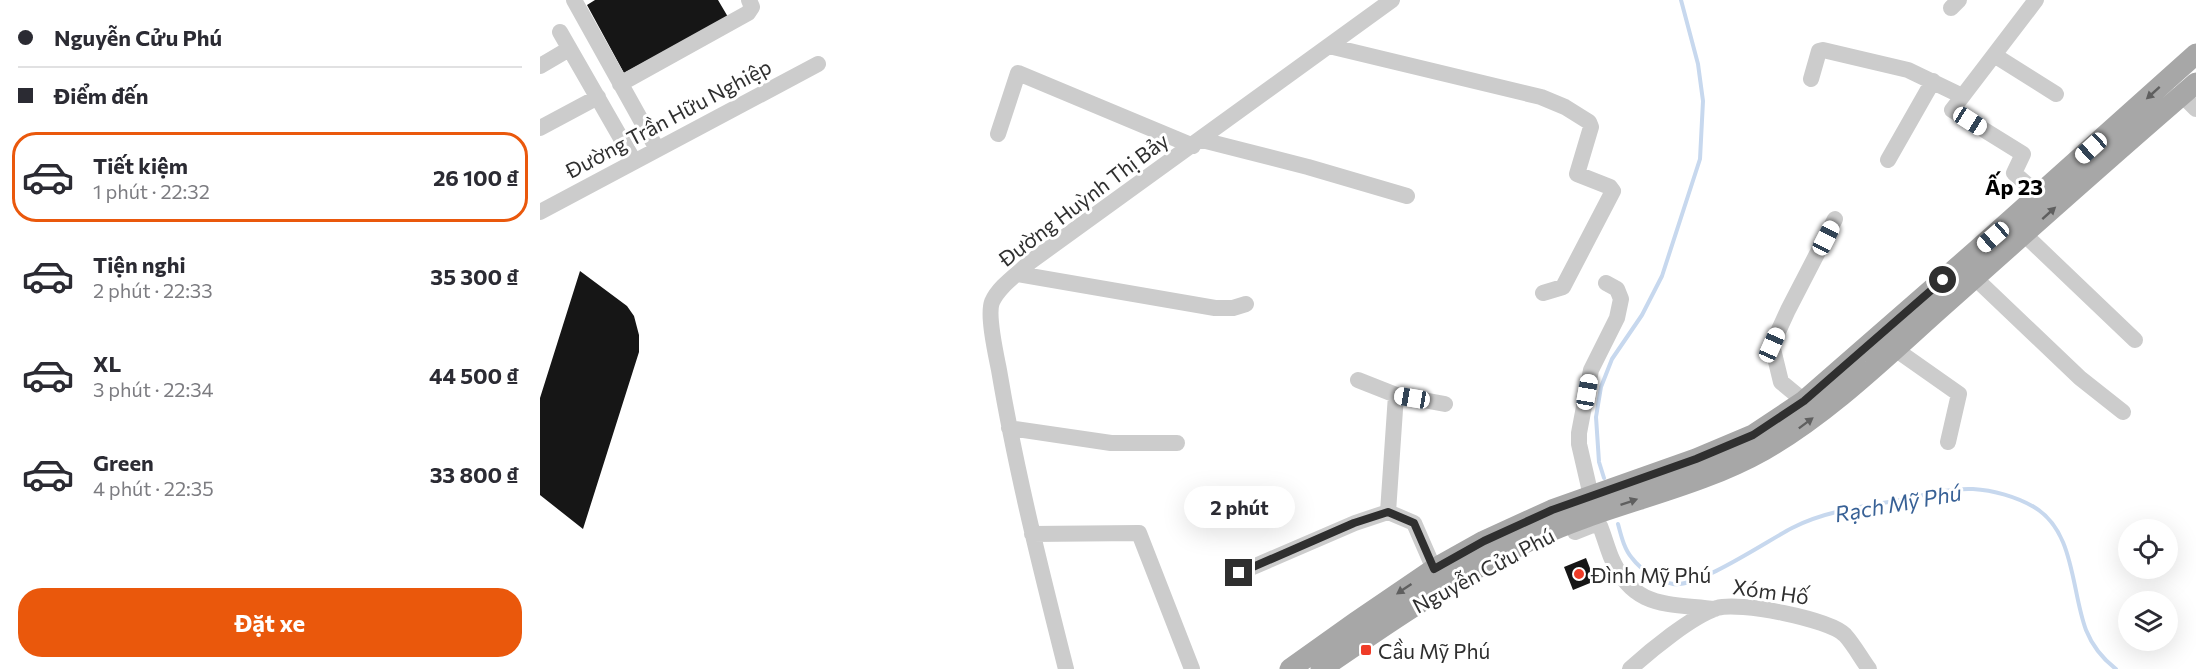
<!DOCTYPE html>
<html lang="vi">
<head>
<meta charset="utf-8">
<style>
  body { margin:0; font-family:Commissioner,sans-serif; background:#f7f7f7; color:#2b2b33; height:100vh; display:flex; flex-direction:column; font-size:22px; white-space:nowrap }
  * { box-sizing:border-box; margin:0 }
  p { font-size:20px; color:#7c7c81 }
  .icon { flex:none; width:33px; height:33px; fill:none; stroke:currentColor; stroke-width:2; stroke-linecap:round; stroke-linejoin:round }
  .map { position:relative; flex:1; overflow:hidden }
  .drawer { display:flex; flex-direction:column; background:#fff; width:540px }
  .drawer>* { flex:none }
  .banner { display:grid; align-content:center; height:132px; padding:0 18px; background:#fff }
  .controls { position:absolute; left:1578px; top:519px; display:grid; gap:12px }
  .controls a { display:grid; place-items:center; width:60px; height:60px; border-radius:50%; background:#fff; box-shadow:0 6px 24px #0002; font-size:30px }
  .end { position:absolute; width:27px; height:27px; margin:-14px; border:8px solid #2f2f2f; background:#fff; box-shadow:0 0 0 3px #fff }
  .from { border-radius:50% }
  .bubble { position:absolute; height:42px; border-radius:21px; background:#fff; box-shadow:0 6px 24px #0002; font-size:20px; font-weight:700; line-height:42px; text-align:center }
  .car { position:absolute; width:18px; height:36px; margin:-18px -9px; border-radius:8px; box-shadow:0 0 4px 2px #0007; background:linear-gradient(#fff 24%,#345 0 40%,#fff 0 76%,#345 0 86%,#fff 0) }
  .banner b { display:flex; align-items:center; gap:21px; height:57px; font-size:22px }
  .banner b+b { border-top:2px solid #e1e1e2 }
  .banner i { width:15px; height:15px; background:#2b2b33 }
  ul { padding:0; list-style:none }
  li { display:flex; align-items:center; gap:18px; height:90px; margin:0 12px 9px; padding:0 6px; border:3px solid transparent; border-radius:24px }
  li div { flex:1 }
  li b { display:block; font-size:22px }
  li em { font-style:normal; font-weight:700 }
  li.selected { border-color:#ea580c }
  li>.icon { width:54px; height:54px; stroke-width:1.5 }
  .action { display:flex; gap:12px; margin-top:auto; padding:12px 18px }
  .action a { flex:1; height:69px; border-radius:24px; background:#ea580c; color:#fff; font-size:24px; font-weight:700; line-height:69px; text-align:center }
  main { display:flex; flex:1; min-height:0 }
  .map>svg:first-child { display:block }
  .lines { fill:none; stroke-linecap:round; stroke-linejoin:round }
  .stream { stroke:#c7d8ee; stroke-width:4 }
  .building { fill:#161616 }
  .minor { stroke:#ccc; stroke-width:16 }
  .major { stroke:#a7a7a7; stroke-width:21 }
  .oneway { fill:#5f5f5f }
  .route { stroke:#2f2f2f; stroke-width:8 }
  .poi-dot { fill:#ef3c28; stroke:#fff; stroke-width:2 }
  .labels { text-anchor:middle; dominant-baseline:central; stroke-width:6; stroke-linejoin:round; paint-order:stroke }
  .street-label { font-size:21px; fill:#2f2f2f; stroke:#fff }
  .poi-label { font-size:21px; fill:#2f2f2f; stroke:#fff; text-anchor:start }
  .neighbourhood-label { font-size:22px; font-weight:bold; fill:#000; stroke:#fff }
  .water-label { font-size:22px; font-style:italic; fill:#386196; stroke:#fff }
</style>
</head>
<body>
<main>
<section class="drawer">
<div class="banner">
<b><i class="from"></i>Nguyễn Cửu Phú</b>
<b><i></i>Điểm đến</b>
</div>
<ul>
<li class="selected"><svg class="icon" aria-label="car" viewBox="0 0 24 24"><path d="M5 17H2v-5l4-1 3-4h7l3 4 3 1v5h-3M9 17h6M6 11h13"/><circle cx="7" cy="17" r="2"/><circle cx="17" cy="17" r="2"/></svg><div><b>Tiết kiệm</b><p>1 phút · 22:32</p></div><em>26 100 ₫</em></li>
<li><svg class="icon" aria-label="car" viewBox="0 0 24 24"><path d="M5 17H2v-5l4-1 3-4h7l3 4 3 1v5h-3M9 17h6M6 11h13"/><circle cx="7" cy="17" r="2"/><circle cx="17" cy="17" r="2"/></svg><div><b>Tiện nghi</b><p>2 phút · 22:33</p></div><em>35 300 ₫</em></li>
<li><svg class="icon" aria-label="car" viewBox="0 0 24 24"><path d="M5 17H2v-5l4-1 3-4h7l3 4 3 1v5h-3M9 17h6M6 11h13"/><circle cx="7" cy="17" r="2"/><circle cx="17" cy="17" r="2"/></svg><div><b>XL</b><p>3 phút · 22:34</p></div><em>44 500 ₫</em></li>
<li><svg class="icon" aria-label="car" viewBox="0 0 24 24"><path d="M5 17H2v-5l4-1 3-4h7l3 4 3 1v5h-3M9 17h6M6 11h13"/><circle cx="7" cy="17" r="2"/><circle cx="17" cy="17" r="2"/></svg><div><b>Green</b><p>4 phút · 22:35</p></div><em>33 800 ₫</em></li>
</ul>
<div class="action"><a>Đặt xe</a></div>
</section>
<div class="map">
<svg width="1656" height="669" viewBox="0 0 1656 669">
  <rect width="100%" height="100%" fill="#fff"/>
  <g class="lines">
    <!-- stream -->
    <path class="stream" d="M1064,478L1059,462L1056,417L1061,387L1072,359L1102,315L1122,276L1160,159L1163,101L1158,64L1141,0
      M1078,524C1081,535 1084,549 1092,558C1101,570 1118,581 1133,584C1158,588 1227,541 1252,528C1285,511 1325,506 1361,500C1385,495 1409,488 1433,489C1453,490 1477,497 1494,507C1535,531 1531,590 1546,630C1552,645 1563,659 1576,669"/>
  </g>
  <!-- building -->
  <path class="building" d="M55,0H178L188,17L84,73L47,5Z
    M40,271L87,306L94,316L99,335V352L43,529L0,495V398Z
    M1046,558L1055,581L1033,590L1024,567Z"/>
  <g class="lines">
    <!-- minor -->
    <path class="minor" d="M34,0L117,149
      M1411,8L1419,0
      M20,32L94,161
      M789,46L1001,97L1025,107L1049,122L1051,127L1037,174L1070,187L1073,191L1023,287L1003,293
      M1454,55L1496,0
      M0,66L29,49
      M1271,79L1279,51L1283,50L1368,70L1422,96
      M80,84L208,13L212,7L209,0
      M1642,95L1656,109
      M0,128L58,97
      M458,134L478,73L653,146
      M662,140L768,167L867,196
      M1348,160L1393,81
      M1499,195L1474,173L1483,154L1412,110L1454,55L1516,94
      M0,212L278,64
      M1485,235L1595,340
      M478,274L675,308H693L706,304
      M1435,278L1540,378L1583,412
      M1355,349L1419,394L1408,442
      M818,380L856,395
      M1264,401L1241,382L1232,345L1248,310L1295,219
      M469,428L571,443H637
      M1051,496L1039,444V433L1051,370L1077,318L1081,299L1077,289L1066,283
      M1035,532L1055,524L1060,526C1064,536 1067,547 1071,557C1093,609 1126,603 1175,609
      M492,534L599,533L652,669
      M894,569L874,523L848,512L856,395L905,404
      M699,573L815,523L848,512
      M526,669C501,570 476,471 459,370C456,355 447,315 452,302C459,286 478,274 490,262L852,0
      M1090,669C1111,650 1151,617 1177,608C1198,601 1289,619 1305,635C1314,645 1321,658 1329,669"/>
    <!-- major -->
    <path class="major" d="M750,669L816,622L894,569L944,541L1012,510L1156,459L1213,435L1264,401L1437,250L1656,54
      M781,669C850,621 919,574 995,538C1069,503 1153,490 1224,450C1288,414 1349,354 1403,306C1487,231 1571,156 1656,83"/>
  </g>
  <!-- one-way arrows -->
  <defs><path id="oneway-solid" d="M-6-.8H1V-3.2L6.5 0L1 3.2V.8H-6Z" transform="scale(1.5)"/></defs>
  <g class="oneway">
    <use href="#oneway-solid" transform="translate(1613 93) rotate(138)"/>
    <use href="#oneway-solid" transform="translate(1509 213) rotate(-42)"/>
    <use href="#oneway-solid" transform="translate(1266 423) rotate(-37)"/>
    <use href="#oneway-solid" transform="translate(1089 502) rotate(-19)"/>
    <use href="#oneway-solid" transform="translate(864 589) rotate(146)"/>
  </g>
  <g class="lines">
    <!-- route -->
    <path class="route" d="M699,573L814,523L848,512L874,523L894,569L944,541L1012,510L1156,459L1213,435L1264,401L1403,280"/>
  </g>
  <!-- markers -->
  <g class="poi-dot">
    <circle cx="1039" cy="574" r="6"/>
    <rect x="820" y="644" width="12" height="12" rx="3"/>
  </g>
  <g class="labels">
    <!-- street labels -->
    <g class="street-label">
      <text transform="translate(128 118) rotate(-28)">Đường Trần Hữu Nghiệp</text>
      <text transform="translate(543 199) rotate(-37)">Đường Huỳnh Thị Bảy</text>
      <text transform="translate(943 570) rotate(-28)">Nguyễn Cửu Phú</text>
      <text transform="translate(1231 591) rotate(8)">Xóm Hố</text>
    </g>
    <!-- poi labels -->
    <g class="poi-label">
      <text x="1051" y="574">Đình Mỹ Phú</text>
      <text x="838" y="650">Cầu Mỹ Phú</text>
    </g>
    <!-- neighbourhood labels -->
    <g class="neighbourhood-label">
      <text x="1474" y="186">Ấp 23</text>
    </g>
    <!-- water labels -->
    <g class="water-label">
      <text transform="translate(1358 503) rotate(-10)">Rạch Mỹ Phú</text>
    </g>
  </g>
</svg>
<div class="controls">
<a><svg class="icon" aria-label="locate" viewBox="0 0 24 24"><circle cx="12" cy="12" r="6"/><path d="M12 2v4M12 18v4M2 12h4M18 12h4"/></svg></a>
<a><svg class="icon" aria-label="layers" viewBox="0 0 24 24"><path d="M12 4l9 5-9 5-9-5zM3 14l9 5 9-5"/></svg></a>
</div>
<i class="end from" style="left:1403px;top:280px"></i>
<i class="end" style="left:699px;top:573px"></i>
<div class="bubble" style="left:644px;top:486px;width:111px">2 phút</div>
<i class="car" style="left:1430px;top:121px;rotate:122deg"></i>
<i class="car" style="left:1551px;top:148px;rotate:228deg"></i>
<i class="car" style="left:1453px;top:237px;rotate:229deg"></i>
<i class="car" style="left:1286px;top:238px;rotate:27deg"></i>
<i class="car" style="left:1232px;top:345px;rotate:24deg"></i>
<i class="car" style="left:1047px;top:392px;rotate:10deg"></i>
<i class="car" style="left:872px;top:398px;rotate:280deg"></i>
</div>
</main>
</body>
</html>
